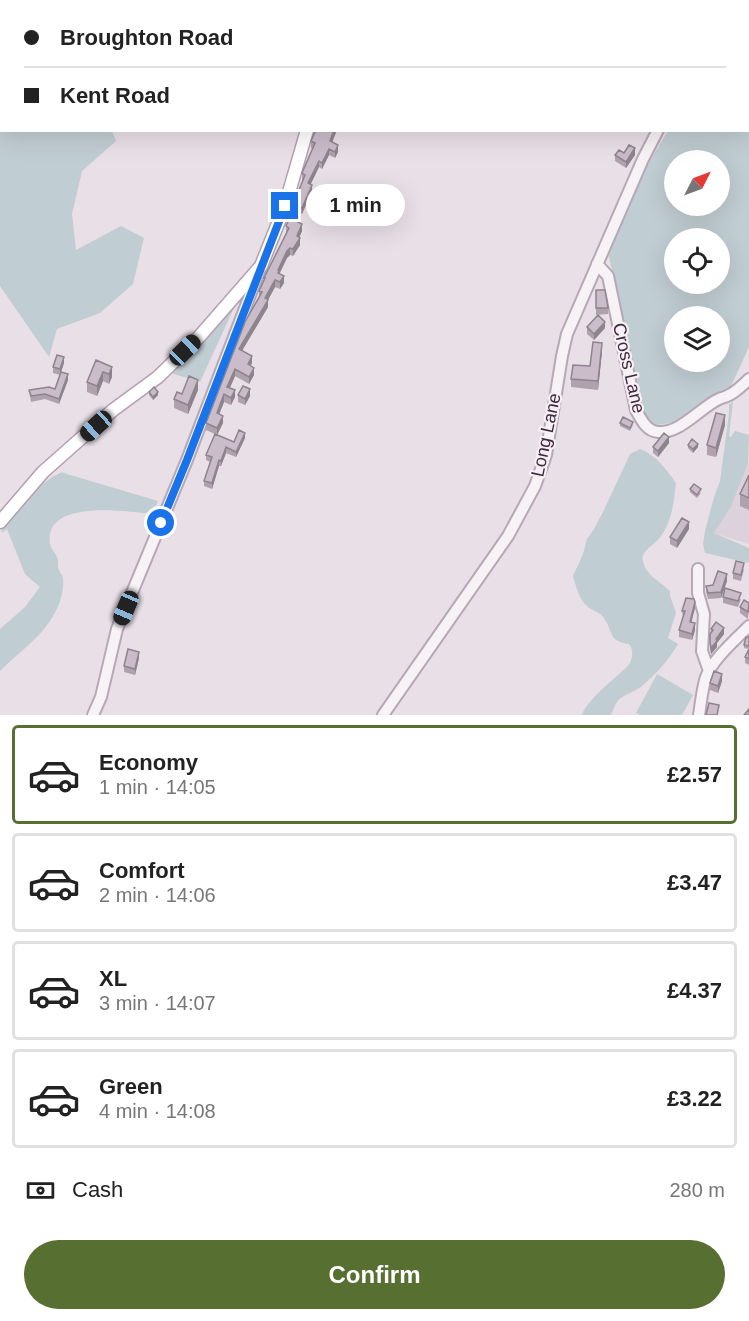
<!DOCTYPE html>
<html lang="en">
<head>
<meta charset="utf-8">
<style>
  body { margin:0; font-family:Arial,sans-serif; background:#f2f2f2; color:#222; height:100vh; display:flex; flex-direction:column; font-size:22px; white-space:nowrap }
  * { box-sizing:border-box; margin:0 }
  p { font-size:20px; color:#767676 }
  .icon { flex:none; width:33px; height:33px; fill:none; stroke:currentColor; stroke-width:2; stroke-linecap:round; stroke-linejoin:round }
  .map { position:relative; height:715px; overflow:hidden }
  .details { display:flex; flex-direction:column; background:#fff; flex:1 }
  .details>* { flex:none }
  .top-card { position:absolute; left:0px; top:0px; width:750px; height:132px; box-shadow:0 6px 24px #0002; display:grid; align-content:center; height:132px; padding:0 24px; background:#fff }
  .needle { width:39px; rotate:48deg }
  .buttons { position:absolute; left:664px; top:150px; display:grid; gap:12px }
  .buttons a { display:grid; place-items:center; width:66px; height:66px; border-radius:50%; background:#fff; box-shadow:0 6px 24px #0002; font-size:30px }
  .end { position:absolute; width:27px; height:27px; margin:-14px; border:8px solid #1a73e8; background:#fff; box-shadow:0 0 0 3px #fff }
  .from { border-radius:50% }
  .bubble { position:absolute; height:42px; border-radius:21px; background:#fff; box-shadow:0 6px 24px #0002; font-size:20px; font-weight:800; line-height:42px; text-align:center }
  .car { position:absolute; width:18px; height:36px; margin:-18px -9px; border-radius:8px; box-shadow:0 0 4px 2px #0007; background:linear-gradient(#222 24%,#8ab4d8 0 40%,#222 0 76%,#8ab4d8 0 86%,#222 0) }
  .top-card b { display:flex; align-items:center; gap:21px; height:57px; font-size:22px }
  .top-card b+b { border-top:2px solid #e0e0e0 }
  .top-card i { width:15px; height:15px; background:#222 }
  ul { padding:10px 0 0; list-style:none }
  li { display:flex; align-items:center; gap:18px; height:99px; margin:0 12px 9px; padding:0 12px; border:3px solid #e0e0e0; border-radius:6px }
  li div { flex:1 }
  li b { display:block; font-size:22px }
  li em { font-style:normal; font-weight:800 }
  li.current { border-color:#577031 }
  li>.icon { width:54px; height:54px; stroke-width:1.5 }
  .pay { display:flex; align-items:center; gap:15px; height:66px; padding:0 24px; font-size:22px }
  .pay p { margin-inline-start:auto }
  .button { display:flex; gap:12px; margin-top:auto; padding:12px 24px }
  .button a { flex:1; height:69px; border-radius:36px; background:#577031; color:#fff; font-size:24px; font-weight:800; line-height:69px; text-align:center }
  .map>svg:first-child { display:block }
  .built { fill:#ddd1dc }
  .green { fill:#c0cdd2; fill-rule:evenodd }
  .lines { fill:none; stroke-linecap:round; stroke-linejoin:round }
  .minor-casing { stroke:#b6a8b4; stroke-width:14 }
  .major-casing { stroke:#b49eb1; stroke-width:15 }
  .minor { stroke:#f7f2f6; stroke-width:10 }
  .major { stroke:#fff; stroke-width:12 }
  .wall { fill:#afa2ad }
  .shaded-wall { fill:#8e848d }
  .building { fill:#cbbcc9; stroke:#8e848d; stroke-width:1.5 }
  .route { stroke:#1a73e8; stroke-width:8 }
  .labels { text-anchor:middle; dominant-baseline:central; stroke-width:4.5; stroke-linejoin:round; paint-order:stroke }
  .street-label { font-size:18px; fill:#40283c; stroke:#f6eff5 }
</style>
</head>
<body>
<div class="map">
<svg width="749" height="715" viewBox="0 0 749 715">
  <rect width="100%" height="100%" fill="#e9dfe7"/>
  <!-- built -->
  <path class="built" d="M749,460V544L714,533L731,507Z"/>
  <!-- green -->
  <path class="green" d="M717,0H749V347L730,388L676,422L657,425L647,423L640,412L608,251L639,178L668,131L748,130V2L717,1ZM675,160H720V206H675ZM675,238H720V284H675ZM675,316H720V362H675Z
    M1,108L2,130L112,131L116,141L82,171L72,214L76,250L121,226L144,238L133,284L100,313L57,329L49,357L0,286V110Z
    M239,297L200,382L171,373L182,364Z
    M733,402L729,436L731,437L735,431L749,435L748,463L731,507L714,533L749,548V563L705,553L703,544L705,531L714,497L720,481L729,413V404Z
    M640,449C656,455 666,469 676,483C674,501 672,521 661,536C656,545 640,550 643,561C646,576 660,581 670,591V596L676,613L668,638L678,644C668,661 656,674 641,687C634,692 622,695 617,702C614,706 613,711 611,715H582C586,701 616,677 628,666C633,659 634,650 629,644C608,641 614,633 604,618C600,612 593,611 588,607C579,600 576,586 573,576L583,554L587,539L594,529L604,510L630,454Z
    M62,472L67,474L158,501L156,506H154L151,514C126,511 43,499 50,544C51,549 55,552 57,557C59,561 57,566 59,570C61,576 62,573 63,578C64,585 62,595 60,601C49,633 22,649 0,671V629L25,607L40,587L25,574L7,529L2,533L1,527C16,508 40,482 62,472Z
    M657,674L693,695L682,715H640L636,713Z"/>
  <g class="lines">
    <!-- minor casing -->
    <g class="minor-casing">
      <path id="minor" d="M712,2V0
        M597,264L608,276L636,410C641,419 646,431 658,432C680,434 701,407 719,399C720,398 726,397 727,396C735,393 743,385 749,379
        M698,569V593L704,614L702,651L709,671
        M93,715L101,697L117,629L187,460L260,269
        M383,715L508,536L535,486L546,455L562,356L567,334L643,159L658,130
        M699,715C701,703 702,689 706,677C713,659 735,640 749,626"/>
    </g>
    <!-- major casing -->
    <g class="major-casing">
      <path id="major" d="M355,2L356,0
        M0,522L43,472L113,410L158,377L199,337L261,266L285,206L307,130"/>
    </g>
    <!-- minor -->
    <use href="#minor" class="minor"/>
    <!-- major -->
    <use href="#major" class="major"/>
  </g>
  <!-- wall -->
  <path class="wall" d="M311,141L332,142L338,152L335,158L329,155L322,169L319,167L310,184L312,191L302,214L293,211V205L303,180H302V173L313,149L311,148Z
    M624,153L635,155L626,168L615,161V155Z
    M286,226L302,231L299,237L300,245L293,256L290,255L287,258L279,273L284,283L280,289L275,287L268,300V307L242,350L252,363L250,365L254,375L249,384L235,376L230,388L235,397L231,405L224,402L219,414L223,423L217,435L206,430V423L259,298V291L264,281V278L286,234Z
    M596,290L608,308V314L596,315Z
    M587,327L605,328L594,340L587,334Z
    M602,351L598,390L571,387V379L590,366Z
    M96,360L112,377L109,384L103,381L97,396L87,392V382Z
    M64,363L61,372L68,380L59,404L45,399L31,402L29,390L55,389L60,375L53,373V367Z
    M198,390L188,414L174,408V399L182,394Z
    M149,392L158,395L153,400L149,395Z
    M238,395L250,396L245,405L238,402Z
    M620,423L633,425L630,431L620,426Z
    M725,425L716,457L707,455V445Z
    M245,438L236,457L226,453L221,466H219L212,489L204,486V481L210,462L206,460V455Z
    M669,443L658,457L653,453V447Z
    M688,445L698,447L693,453L688,448Z
    M749,475V510L740,506V494Z
    M690,489L701,493L697,498L690,492Z
    M689,529L677,548L670,544V537Z
    M744,569L741,581L733,579V573Z
    M727,581L721,598L708,599L706,592V586L713,585Z
    M723,597L741,599L738,607L723,603Z
    M749,603L748,619L740,613V607Z
    M695,608L691,622L695,630L692,640L679,637V630L683,617L682,611Z
    M711,629L724,634L717,643V647L711,654L710,650Z
    M749,637V665L745,663V657L749,649L744,648V645Z
    M139,658L135,675L124,672V666Z
    M722,681L718,693L710,690V683Z"/>
  <!-- shaded-wall -->
  <path class="shaded-wall" d="M334,130H337L330,148V141Z
    M338,145V152L335,158V152Z
    M635,148V155L626,168V162Z
    M329,149V155L322,169V163Z
    M319,161V167L308,190V183Z
    M312,185V191L302,214V208Z
    M302,224V231L297,243V236Z
    M300,238V245L293,256V249Z
    M290,248V255L287,258L278,277V270L287,251Z
    M284,276V283L280,289V282Z
    M275,280V287L268,300V307L239,356V349Z
    M605,322V328L594,340V334Z
    M602,343V351L598,390V381Z
    M252,356V363L248,371V364Z
    M64,357V363L60,375V369Z
    M112,367V377L109,384V374Z
    M254,368V375L249,384V377Z
    M235,369V376L227,394V387Z
    M103,372V381L97,396V386Z
    M68,374V380L59,404V399Z
    M198,380V390L188,414V405Z
    M250,389V396L245,405V399Z
    M235,390V397L231,405V398Z
    M158,392V395L153,400V397Z
    M224,394V402L217,420V413Z
    M725,415V425L716,457V448Z
    M223,416V423L217,435V428Z
    M245,433V438L236,457V452Z
    M669,437V443L658,457V451Z
    M698,444V447L693,453V449Z
    M226,447V453L221,466V461Z
    M219,460V466L212,489V483Z
    M689,522V529L677,548V541Z
    M727,574V581L721,598V592Z
    M695,602V608L690,628V622Z
    M695,623V630L692,640V634Z
    M724,628V634L717,643V647L711,654V648L716,639Z
    M139,652V658L135,675V669Z
    M722,674V681L718,693V686Z"/>
  <!-- building -->
  <path class="building" d="M362,0H376V2H361Z
    M404,0H421L420,2H404Z
    M316,130H334L330,141L338,145L335,152L329,149L322,163L319,161L308,183L312,185L302,208L293,205L305,175L302,173L315,143L311,141Z
    M629,145L635,148L626,162L615,155L619,150L624,153Z
    M290,218L302,224L297,236L300,238L293,249L290,248L287,251L278,270L279,271L278,273L284,276L280,282L275,280L265,298L268,300L239,349L252,356L248,364L254,368L249,377L235,369L227,387L235,390L231,398L224,394L217,413L223,416L217,428L206,423L245,322L262,292L259,291L265,278H264L289,228L286,226Z
    M596,290H605L608,308H596Z
    M598,315L605,322L594,334L587,327Z
    M593,342L602,343L598,381L571,379L573,365L590,366Z
    M57,355L64,357L60,369L53,367Z
    M96,360L112,367L109,374L103,372L97,386L87,382Z
    M61,372L68,374L59,399L45,394L31,396L29,390L49,387L55,389Z
    M189,376L198,380L188,405L174,399L177,392L182,394Z
    M243,386L250,389L245,399L238,395Z
    M154,387L158,392L153,397L149,392Z
    M716,413L725,415L716,448L707,445Z
    M623,417L633,422L630,428L620,423Z
    M239,430L245,433L236,452L226,447L221,461L219,460L212,483L204,481L212,457L206,455L215,434L234,442Z
    M664,433L669,437L658,451L653,447Z
    M692,439L698,444L693,449L688,445Z
    M749,475V498L740,494Z
    M694,484L701,489L697,495L690,489Z
    M682,518L689,522L677,541L670,537Z
    M736,561L744,563L741,575L733,573Z
    M718,571L727,574L721,592L708,593L706,586L713,585Z
    M725,588L741,593L738,601L723,597Z
    M686,598L694,599L695,602L690,622L695,623L692,634L679,630L685,611H682Z
    M744,600L749,603L748,612L740,607Z
    M716,622L724,628L716,639L717,641L711,648L710,643V634L713,630L711,629Z
    M746,637H749V646L744,645Z
    M128,649L139,652L135,669L124,666Z
    M749,649V659L745,657Z
    M714,671L722,674L718,686L710,683Z
    M709,703L719,705L717,715H706Z
    M749,709V715H744Z"/>
  <g class="lines">
    <!-- route -->
    <path class="route" d="M161,523L187,460L285,206"/>
  </g>
  <g class="labels">
    <!-- street labels -->
    <g class="street-label">
      <text transform="translate(629 368) rotate(77)">Cross Lane</text>
      <text transform="translate(546 435) rotate(-78)">Long Lane</text>
    </g>
  </g>
</svg>
<div class="buttons">
<a><svg class="needle" viewBox="-14 -14 28 28"><path d="M0-13l5 13h-10z" fill="#e53935"/><path d="M0 13l5-13h-10z" fill="#767676"/></svg></a>
<a><svg class="icon" aria-label="locate" viewBox="0 0 24 24"><circle cx="12" cy="12" r="6"/><path d="M12 2v4M12 18v4M2 12h4M18 12h4"/></svg></a>
<a><svg class="icon" aria-label="layers" viewBox="0 0 24 24"><path d="M12 4l9 5-9 5-9-5zM3 14l9 5 9-5"/></svg></a>
</div>
<i class="end from" style="left:161px;top:523px"></i>
<i class="end" style="left:285px;top:206px"></i>
<div class="bubble" style="left:306px;top:184px;width:99px">1 min</div>
<i class="car" style="left:185px;top:350px;rotate:46deg"></i>
<i class="car" style="left:96px;top:426px;rotate:228deg"></i>
<i class="car" style="left:126px;top:608px;rotate:203deg"></i>
<div class="top-card">
<b><i class="from"></i>Broughton Road</b>
<b><i></i>Kent Road</b>
</div>
</div>
<section class="details">
<ul>
<li class="current"><svg class="icon" aria-label="car" viewBox="0 0 24 24"><path d="M5 17H2v-5l4-1 3-4h7l3 4 3 1v5h-3M9 17h6M6 11h13"/><circle cx="7" cy="17" r="2"/><circle cx="17" cy="17" r="2"/></svg><div><b>Economy</b><p>1 min · 14:05</p></div><em>£2.57</em></li>
<li><svg class="icon" aria-label="car" viewBox="0 0 24 24"><path d="M5 17H2v-5l4-1 3-4h7l3 4 3 1v5h-3M9 17h6M6 11h13"/><circle cx="7" cy="17" r="2"/><circle cx="17" cy="17" r="2"/></svg><div><b>Comfort</b><p>2 min · 14:06</p></div><em>£3.47</em></li>
<li><svg class="icon" aria-label="car" viewBox="0 0 24 24"><path d="M5 17H2v-5l4-1 3-4h7l3 4 3 1v5h-3M9 17h6M6 11h13"/><circle cx="7" cy="17" r="2"/><circle cx="17" cy="17" r="2"/></svg><div><b>XL</b><p>3 min · 14:07</p></div><em>£4.37</em></li>
<li><svg class="icon" aria-label="car" viewBox="0 0 24 24"><path d="M5 17H2v-5l4-1 3-4h7l3 4 3 1v5h-3M9 17h6M6 11h13"/><circle cx="7" cy="17" r="2"/><circle cx="17" cy="17" r="2"/></svg><div><b>Green</b><p>4 min · 14:08</p></div><em>£3.22</em></li>
</ul>
<div class="pay"><svg class="icon" aria-label="cash" viewBox="0 0 24 24"><path d="M3 7h18v10H3z"/><circle cx="12" cy="12" r="2"/></svg>Cash<p>280 m</p></div>
<div class="button"><a>Confirm</a></div>
</section>
</body>
</html>
